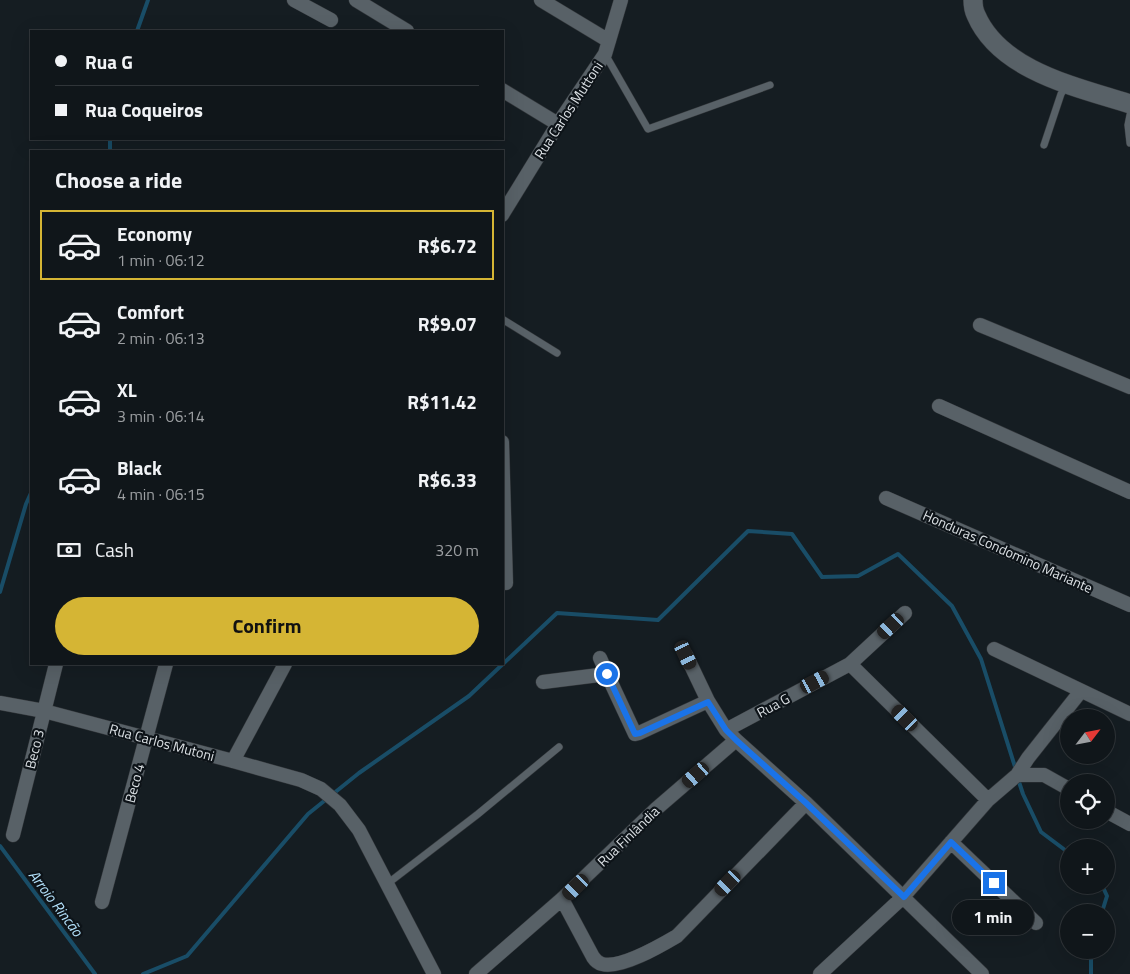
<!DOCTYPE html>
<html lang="en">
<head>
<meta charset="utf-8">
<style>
  body { margin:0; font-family:"Titillium Web",sans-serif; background:#1e2327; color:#f1f3f6; height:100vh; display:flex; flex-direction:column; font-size:19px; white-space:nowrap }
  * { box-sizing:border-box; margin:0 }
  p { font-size:16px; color:#9c9fa2 }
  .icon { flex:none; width:28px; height:28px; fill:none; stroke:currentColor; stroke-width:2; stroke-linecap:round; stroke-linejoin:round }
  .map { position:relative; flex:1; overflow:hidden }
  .panel { position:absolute; left:30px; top:150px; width:474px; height:515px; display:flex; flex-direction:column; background:#10161a; border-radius:0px; box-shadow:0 5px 20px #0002,0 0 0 1px #303539 }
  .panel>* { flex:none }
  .top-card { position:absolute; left:30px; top:30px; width:474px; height:110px; border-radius:0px; box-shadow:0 5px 20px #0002,0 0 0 1px #303539; display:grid; align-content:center; height:110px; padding:0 25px; background:#10161a }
  .needle { width:32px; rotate:58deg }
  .controls { position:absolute; left:1060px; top:709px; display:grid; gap:10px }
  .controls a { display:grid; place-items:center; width:55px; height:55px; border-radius:50%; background:#10161a; box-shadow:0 5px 20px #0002,0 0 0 1px #303539; font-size:25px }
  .end { position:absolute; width:22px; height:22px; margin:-11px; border:6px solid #1a73e8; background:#fff; box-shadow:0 0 0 2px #fff }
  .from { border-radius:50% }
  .bubble { position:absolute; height:35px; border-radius:18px; background:#10161a; box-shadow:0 5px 20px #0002,0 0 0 1px #303539; font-size:16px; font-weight:700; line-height:35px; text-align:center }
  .car { position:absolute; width:15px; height:30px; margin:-15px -8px; border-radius:6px; box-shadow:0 0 4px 1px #0007; background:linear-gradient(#222 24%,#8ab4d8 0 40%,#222 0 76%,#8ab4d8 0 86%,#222 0) }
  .top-card b { display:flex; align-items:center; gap:18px; height:48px; font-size:19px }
  .top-card b+b { border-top:1px solid #303539 }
  .top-card i { width:12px; height:12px; background:#f1f3f6 }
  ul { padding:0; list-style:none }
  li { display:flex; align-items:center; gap:15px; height:70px; margin:0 10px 8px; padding:0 15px; border:2px solid transparent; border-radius:0px }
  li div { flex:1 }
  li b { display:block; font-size:19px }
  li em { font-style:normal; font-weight:700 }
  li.on { border-color:#d5b534 }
  li>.icon { width:45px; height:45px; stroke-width:1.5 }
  h2 { padding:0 25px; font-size:22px; line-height:60px }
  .pay { display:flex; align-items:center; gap:12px; height:55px; padding:0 25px; font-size:19px }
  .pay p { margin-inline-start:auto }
  .button { display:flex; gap:10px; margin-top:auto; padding:10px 25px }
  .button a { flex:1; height:58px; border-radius:30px; background:#d5b534; color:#111; font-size:20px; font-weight:700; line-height:58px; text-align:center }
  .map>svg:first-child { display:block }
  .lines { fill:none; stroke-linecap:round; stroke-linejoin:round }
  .stream { stroke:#194d67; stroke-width:4 }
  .lane-casing { stroke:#33373b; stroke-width:8 }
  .street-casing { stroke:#33373b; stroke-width:15 }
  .secondary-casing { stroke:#33373b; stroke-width:20 }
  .lane { stroke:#586167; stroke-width:7 }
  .street { stroke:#586167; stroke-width:14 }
  .secondary { stroke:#586167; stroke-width:19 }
  .route { stroke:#1a73e8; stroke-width:6 }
  .labels { text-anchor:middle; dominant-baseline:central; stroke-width:4.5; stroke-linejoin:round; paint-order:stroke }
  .street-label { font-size:14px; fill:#dbe0e4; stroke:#0d1318 }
  .water-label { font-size:15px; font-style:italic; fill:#b3e1fb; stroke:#0d1318 }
</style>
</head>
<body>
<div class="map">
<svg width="1130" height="974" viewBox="0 0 1130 974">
  <rect width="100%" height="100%" fill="#151d22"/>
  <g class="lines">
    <!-- stream -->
    <path class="stream" d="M137,31L148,0
      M110,151V139
      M0,592L26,504L31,493
      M1018,779L1023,794L1041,832L1069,853
      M0,846L95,974
      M1102,912L1107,896L1102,885
      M1091,950V974
      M143,974L187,956L308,814L359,773L469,696L557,613L658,620L748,531L792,534L822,577L858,576L898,554L952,606L981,659L1016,770"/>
    <!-- lane casing -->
    <g class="lane-casing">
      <path id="lane" d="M605,54L648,129L770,85
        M1130,115L1128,125L1130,143
        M1044,145L1061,94L1067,84
        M502,319L557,353
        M387,884L478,814L559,747"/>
    </g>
    <!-- street casing -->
    <g class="street-casing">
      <path id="street" d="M294,0L331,20
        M356,0L407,31
        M541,0L609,41
        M502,90L558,124
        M502,215L558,124L605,54L621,0
        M980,325L1130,387
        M939,406L1130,492
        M502,442L506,583
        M886,498L1130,605
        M994,649L1130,714
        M686,655L708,701L726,730L850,664L905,613
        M600,658L607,674L635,734L639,733L708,701
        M850,664L988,800
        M543,682L607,674
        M0,703L44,711L233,761L301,780L321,789L340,805L359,830L434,974
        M726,730L736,740L806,803L982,974
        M233,761L285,664
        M1017,775L1028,758L1081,691
        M1106,811L1130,824
        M13,835L56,664
        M951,842L1036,923
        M562,899L593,957C595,960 598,963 602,964C621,969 660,946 677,936L806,803
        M102,902L166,664
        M476,974L562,899L656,809L736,740
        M820,974L903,897L988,800L1017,775H1044L1069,789"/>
    </g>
    <!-- secondary casing -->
    <g class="secondary-casing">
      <path id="secondary" d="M973,0C973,5 974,11 976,15C1000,71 1077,87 1130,104"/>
    </g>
    <!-- lane -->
    <use href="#lane" class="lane"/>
    <!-- street -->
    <use href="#street" class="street"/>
    <!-- secondary -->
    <use href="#secondary" class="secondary"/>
  </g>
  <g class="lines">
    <!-- route -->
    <path class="route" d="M607,674L635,734L640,733L708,702L726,730L736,740L806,803L904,897L951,842L994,883"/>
  </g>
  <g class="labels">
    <!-- street labels -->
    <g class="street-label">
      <text transform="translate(568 110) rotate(-57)">Rua Carlos Muttoni</text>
      <text transform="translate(1008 551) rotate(24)">Honduras Condomino Mariante</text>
      <text transform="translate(773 705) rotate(-28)">Rua G</text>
      <text transform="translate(162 742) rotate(15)">Rua Carlos Mutoni</text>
      <text transform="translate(34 749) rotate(-76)">Beco 3</text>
      <text transform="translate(134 783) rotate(-75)">Beco 4</text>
      <text transform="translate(628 836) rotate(-44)">Rua Finlândia</text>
    </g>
    <!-- water labels -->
    <g class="water-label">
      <text transform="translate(56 903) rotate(53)">Arroio Rincão</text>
    </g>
  </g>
</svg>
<div class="controls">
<a><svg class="needle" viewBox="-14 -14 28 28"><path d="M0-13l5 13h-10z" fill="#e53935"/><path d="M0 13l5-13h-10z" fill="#9c9fa2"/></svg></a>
<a><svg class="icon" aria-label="locate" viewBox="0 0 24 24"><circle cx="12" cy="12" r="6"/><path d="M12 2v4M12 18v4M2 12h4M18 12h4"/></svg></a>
<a>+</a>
<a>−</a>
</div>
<i class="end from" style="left:607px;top:674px"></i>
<i class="end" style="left:994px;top:883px"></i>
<div class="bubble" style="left:952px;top:900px;width:82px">1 min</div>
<i class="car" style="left:891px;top:626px;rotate:227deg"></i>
<i class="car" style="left:686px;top:655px;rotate:155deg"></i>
<i class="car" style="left:815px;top:682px;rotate:62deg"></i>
<i class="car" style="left:905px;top:718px;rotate:315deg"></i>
<i class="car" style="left:696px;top:775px;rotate:229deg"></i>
<i class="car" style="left:728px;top:883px;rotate:224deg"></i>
<i class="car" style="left:576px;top:887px;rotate:226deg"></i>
<div class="top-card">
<b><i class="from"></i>Rua G</b>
<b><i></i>Rua Coqueiros</b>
</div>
<section class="panel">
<h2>Choose a ride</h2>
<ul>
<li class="on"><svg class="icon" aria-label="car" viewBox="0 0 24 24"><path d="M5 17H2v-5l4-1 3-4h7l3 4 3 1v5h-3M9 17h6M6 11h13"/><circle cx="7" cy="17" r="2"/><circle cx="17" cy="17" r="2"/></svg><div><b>Economy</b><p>1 min · 06:12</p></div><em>R$6.72</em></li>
<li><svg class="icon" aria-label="car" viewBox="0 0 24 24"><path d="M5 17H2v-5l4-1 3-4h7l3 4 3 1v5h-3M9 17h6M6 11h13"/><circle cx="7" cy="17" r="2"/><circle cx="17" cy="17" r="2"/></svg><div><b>Comfort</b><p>2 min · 06:13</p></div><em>R$9.07</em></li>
<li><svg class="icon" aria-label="car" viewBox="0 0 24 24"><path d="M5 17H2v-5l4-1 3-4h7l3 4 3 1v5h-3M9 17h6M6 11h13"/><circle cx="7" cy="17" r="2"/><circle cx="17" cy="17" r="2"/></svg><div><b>XL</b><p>3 min · 06:14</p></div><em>R$11.42</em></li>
<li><svg class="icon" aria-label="car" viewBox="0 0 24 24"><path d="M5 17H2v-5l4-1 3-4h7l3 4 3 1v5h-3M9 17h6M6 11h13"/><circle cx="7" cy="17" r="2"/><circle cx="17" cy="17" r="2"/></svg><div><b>Black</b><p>4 min · 06:15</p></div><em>R$6.33</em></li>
</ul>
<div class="pay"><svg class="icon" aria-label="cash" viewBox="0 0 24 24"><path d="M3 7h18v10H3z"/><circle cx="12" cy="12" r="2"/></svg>Cash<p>320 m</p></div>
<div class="button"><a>Confirm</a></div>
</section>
</div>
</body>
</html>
